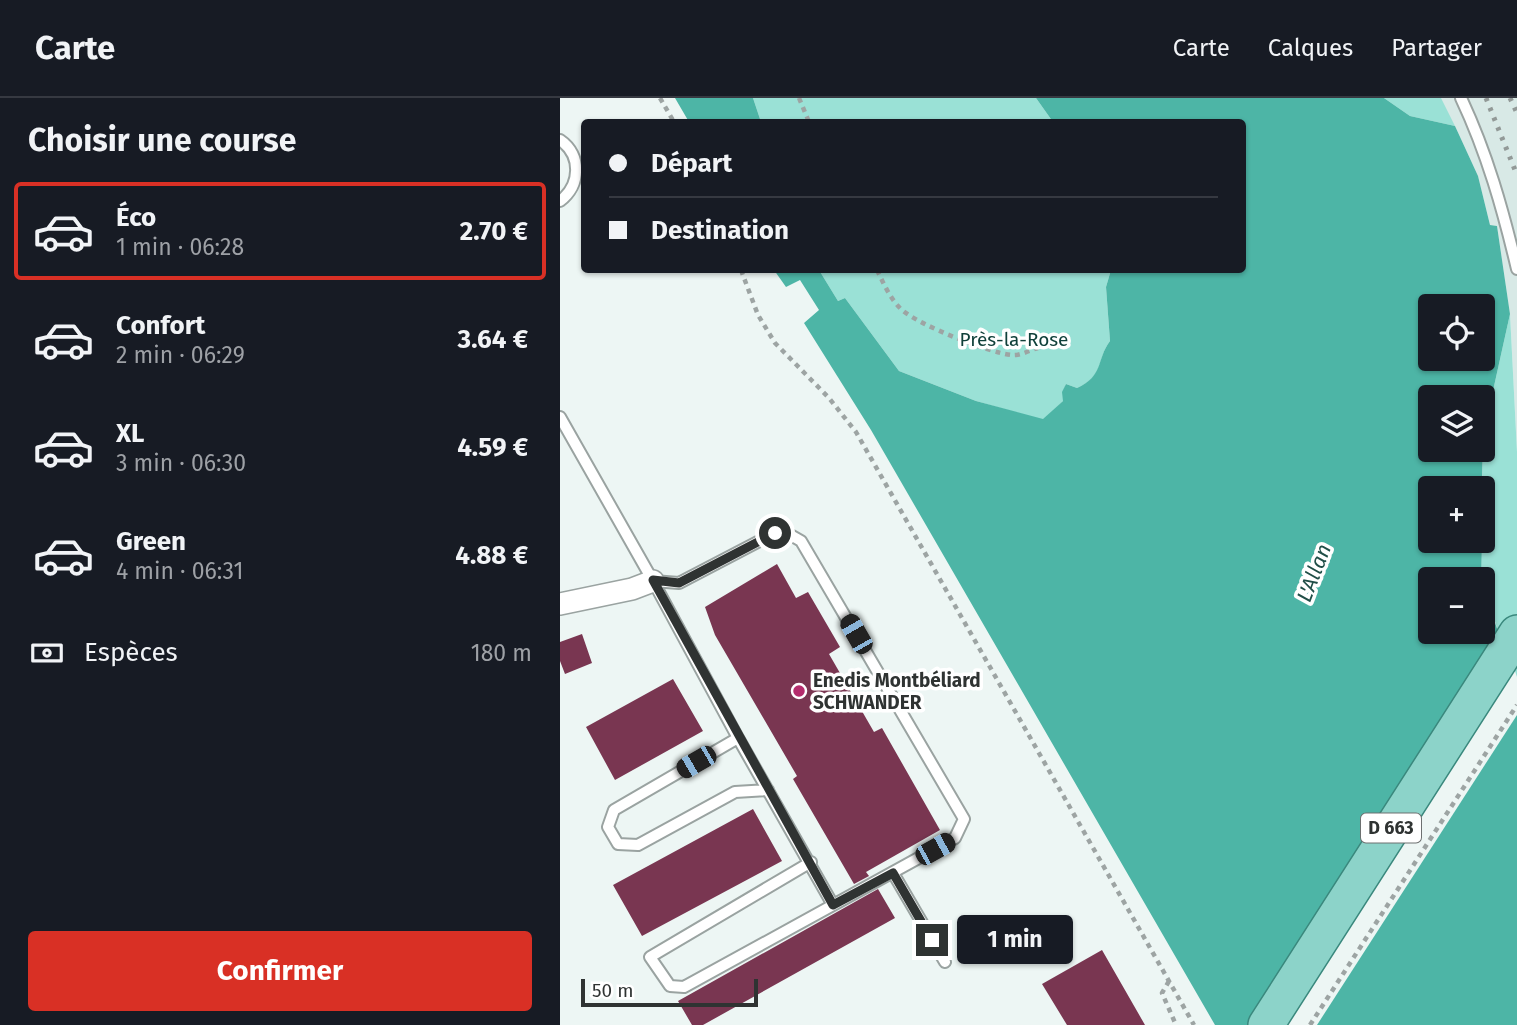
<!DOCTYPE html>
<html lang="fr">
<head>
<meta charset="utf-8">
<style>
  body { margin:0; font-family:"Fira Sans",sans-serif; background:#20242c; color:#f1f3f6; height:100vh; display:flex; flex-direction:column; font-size:26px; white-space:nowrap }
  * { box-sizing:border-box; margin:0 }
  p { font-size:23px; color:#9ea1a6 }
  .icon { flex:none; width:38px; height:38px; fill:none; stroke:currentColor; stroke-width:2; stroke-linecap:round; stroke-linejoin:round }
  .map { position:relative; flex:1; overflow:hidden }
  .drawer { display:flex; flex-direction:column; background:#171b24; width:560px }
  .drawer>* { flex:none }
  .banner { position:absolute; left:21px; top:21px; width:665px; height:154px; border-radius:7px; box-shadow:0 2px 5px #0004; display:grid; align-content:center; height:154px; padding:0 28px; background:#171b24 }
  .controls { position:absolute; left:858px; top:196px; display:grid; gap:14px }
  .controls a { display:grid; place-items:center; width:77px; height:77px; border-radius:7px; background:#171b24; box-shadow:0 2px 5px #0004; font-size:35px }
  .scale { position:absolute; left:21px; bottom:18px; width:177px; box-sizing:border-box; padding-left:7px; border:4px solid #2f3332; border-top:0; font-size:19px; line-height:24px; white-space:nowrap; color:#2f3332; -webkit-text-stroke:5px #fff; paint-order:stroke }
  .end { position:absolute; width:32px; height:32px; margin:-16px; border:9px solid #2f3332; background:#fff; box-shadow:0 0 0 4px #fff }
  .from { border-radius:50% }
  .bubble { position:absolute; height:49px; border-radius:7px; background:#171b24; box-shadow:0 2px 5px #0004; font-size:23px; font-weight:700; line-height:49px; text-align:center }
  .car { position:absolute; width:21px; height:42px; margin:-21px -10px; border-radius:9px; box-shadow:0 0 5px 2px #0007; background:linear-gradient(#222 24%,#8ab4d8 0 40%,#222 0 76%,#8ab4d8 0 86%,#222 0) }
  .banner b { display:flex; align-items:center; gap:24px; height:66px; font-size:26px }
  .banner b+b { border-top:2px solid #363941 }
  .banner i { width:18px; height:18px; background:#f1f3f6 }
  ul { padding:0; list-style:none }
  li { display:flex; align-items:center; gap:21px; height:98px; margin:0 14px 10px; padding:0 14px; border:4px solid transparent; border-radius:7px }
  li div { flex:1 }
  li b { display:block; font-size:26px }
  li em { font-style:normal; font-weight:700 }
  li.selected { border-color:#d93025 }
  li>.icon { width:63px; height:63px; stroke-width:1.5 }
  h2 { padding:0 28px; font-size:32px; line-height:84px }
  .pay { display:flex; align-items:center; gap:18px; height:77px; padding:0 28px; font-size:26px }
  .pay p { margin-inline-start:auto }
  .cta { display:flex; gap:14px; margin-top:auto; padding:14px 28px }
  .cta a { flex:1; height:80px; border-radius:7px; background:#d93025; color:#fff; font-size:28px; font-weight:700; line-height:80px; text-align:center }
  header { display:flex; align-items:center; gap:42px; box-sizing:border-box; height:98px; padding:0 35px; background:#171b24; border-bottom:2px solid #363941 }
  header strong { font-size:33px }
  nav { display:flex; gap:38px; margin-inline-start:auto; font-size:24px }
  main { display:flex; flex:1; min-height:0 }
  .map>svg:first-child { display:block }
  .built { fill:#d8e9e6 }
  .green { fill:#9ae1d6 }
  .water { fill:#4db5a6; fill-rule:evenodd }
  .pier { fill:#edf6f4 }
  .building { fill:#793651 }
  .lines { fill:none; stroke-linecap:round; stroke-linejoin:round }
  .service-casing { stroke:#9aa3a1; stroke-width:14 }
  .minor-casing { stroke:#9aa3a1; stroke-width:24 }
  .primary-casing { stroke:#3a887d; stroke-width:38 }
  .path { stroke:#9da4a3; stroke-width:4.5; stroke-dasharray:5 5; stroke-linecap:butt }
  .service { stroke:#fff; stroke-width:10 }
  .minor { stroke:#fff; stroke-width:21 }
  .primary { stroke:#8cd3c9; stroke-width:35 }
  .rail { stroke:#929997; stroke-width:5; stroke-dasharray:3.5 7; stroke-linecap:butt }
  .route { stroke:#2f3332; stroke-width:9 }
  .poi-dot { fill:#b42c6c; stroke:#fff; stroke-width:2.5 }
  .labels { text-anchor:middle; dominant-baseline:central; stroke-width:7; stroke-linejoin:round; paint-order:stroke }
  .shield { fill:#fff; stroke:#6d7070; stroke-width:2 }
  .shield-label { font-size:18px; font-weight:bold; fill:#2f3332 }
  .park-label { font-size:19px; fill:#10403a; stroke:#fff }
  .poi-label { font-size:19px; font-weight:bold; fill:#2f3332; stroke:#fff; text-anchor:start }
  .water-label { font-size:21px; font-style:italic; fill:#204e47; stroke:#fff }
</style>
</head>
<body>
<header>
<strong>Carte</strong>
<nav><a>Carte</a><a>Calques</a><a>Partager</a></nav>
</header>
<main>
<section class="drawer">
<h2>Choisir une course</h2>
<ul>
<li class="selected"><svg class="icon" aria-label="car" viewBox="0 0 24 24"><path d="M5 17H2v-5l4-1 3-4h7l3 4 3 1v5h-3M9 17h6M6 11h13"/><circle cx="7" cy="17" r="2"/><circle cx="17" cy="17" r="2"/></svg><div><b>Éco</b><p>1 min · 06:28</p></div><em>2.70 €</em></li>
<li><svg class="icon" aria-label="car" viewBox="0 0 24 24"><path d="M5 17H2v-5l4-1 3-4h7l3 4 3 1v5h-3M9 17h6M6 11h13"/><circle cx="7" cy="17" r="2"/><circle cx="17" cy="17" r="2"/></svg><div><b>Confort</b><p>2 min · 06:29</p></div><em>3.64 €</em></li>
<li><svg class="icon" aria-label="car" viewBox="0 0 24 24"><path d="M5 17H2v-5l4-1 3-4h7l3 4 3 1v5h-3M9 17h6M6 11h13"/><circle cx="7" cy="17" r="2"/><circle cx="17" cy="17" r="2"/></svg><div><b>XL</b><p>3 min · 06:30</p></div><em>4.59 €</em></li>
<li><svg class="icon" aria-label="car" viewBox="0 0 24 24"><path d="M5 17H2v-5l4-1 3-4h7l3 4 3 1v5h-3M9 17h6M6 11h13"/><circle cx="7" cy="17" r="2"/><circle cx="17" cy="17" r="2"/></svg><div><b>Green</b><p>4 min · 06:31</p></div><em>4.88 €</em></li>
</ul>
<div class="pay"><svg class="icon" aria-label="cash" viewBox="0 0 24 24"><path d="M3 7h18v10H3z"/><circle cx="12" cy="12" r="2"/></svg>Espèces<p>180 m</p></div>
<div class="cta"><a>Confirmer</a></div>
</section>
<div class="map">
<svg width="957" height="927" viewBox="0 0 957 927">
  <rect width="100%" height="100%" fill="#edf6f4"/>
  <!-- built -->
  <path class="built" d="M876,0H957V354L950,216L937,128L930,127L918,78L895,28Z"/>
  <!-- green -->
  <path class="green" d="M193,0H476L493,24H201Z
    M824,0H881L895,28L850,18Z
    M259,172H551L546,189L550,243C536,262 545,278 517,290L506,286L503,294V303L483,322L416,303L339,273L285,200L278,203Z
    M950,216L957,354V590L921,481L923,338Z"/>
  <!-- water -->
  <path class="water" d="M115,0H193L201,24H129Z
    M476,0H824L850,18L895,28L918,78L930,127L937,128L950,216L923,338L922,390H870V443H922L921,481H870V534H922V486L957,590V927H655L311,332L244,225L259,212L240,182L226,189L214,172H259L278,203L285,200L339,273L416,303L483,321L503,303L502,294L506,286L517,290C544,278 536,262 550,243L546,189L551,172H682V24H493ZM870,208H922V261H870ZM870,299H922V352H870Z"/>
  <!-- pier -->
  <path class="pier" d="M941,532L957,579V617L757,927H687Z"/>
  <!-- building -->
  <path class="building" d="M217,466L236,500L248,494L280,549L269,556L314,634L322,630L380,732L306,774L309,778L294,786L233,681L237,678L155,537L145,509Z
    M22,536L32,565L5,576L0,563V544Z
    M113,581L143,633L55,682L26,629Z
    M193,711L222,763L82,838L53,787Z
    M318,791L335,820L143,927H132L118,903Z
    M542,852L585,927H507L482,886Z"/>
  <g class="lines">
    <!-- service casing -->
    <g class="service-casing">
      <path id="service" d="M901,0C927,55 943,112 957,171
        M0,42C22,57 21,87 0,103
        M0,319L93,483
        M178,640L273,807
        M208,692L175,694L78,747L58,746L48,729L54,712L178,640L93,483L119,485L215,435H227L241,443L404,721L395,740L124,889L110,888L90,859L251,764
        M333,775L385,864"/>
    </g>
    <!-- minor casing -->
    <g class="minor-casing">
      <path id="minor" d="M0,506L72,491L93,483"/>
    </g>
    <!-- primary casing -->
    <g class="primary-casing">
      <path id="primary" d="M706,927L957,535"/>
    </g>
    <!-- path -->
    <path class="path" d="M100,0L114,24
      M239,0L249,24
      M181,172L198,217L215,245L269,300L296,334L634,927
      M317,172C324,186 330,201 342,212C359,227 429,255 452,257C460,258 470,252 478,250
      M609,883L602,895L616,927
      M750,927L957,607"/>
    <!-- service -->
    <use href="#service" class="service"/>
    <!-- minor -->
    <use href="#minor" class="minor"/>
    <!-- primary -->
    <use href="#primary" class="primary"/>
    <!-- rail -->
    <path class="rail" d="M926,0L957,77
      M950,0L957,15"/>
  </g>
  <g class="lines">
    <!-- route -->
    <path class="route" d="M215,435L119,485L93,482L273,807L333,775L372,842"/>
  </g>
  <!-- markers -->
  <circle class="poi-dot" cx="239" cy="593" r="7"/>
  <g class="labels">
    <!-- shield labels -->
    <rect class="shield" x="801" y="715.5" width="60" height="29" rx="5"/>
    <g class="shield-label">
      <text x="831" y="730">D 663</text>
    </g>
    <!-- park labels -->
    <g class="park-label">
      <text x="454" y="241">Près-la-Rose</text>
    </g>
    <!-- poi labels -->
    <g class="poi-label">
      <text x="253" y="582">Enedis Montbéliard<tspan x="253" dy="22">SCHWANDER</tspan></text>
    </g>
    <!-- water labels -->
    <g class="water-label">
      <text transform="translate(754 475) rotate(-69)">L'Allan</text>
    </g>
  </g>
</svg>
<div class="controls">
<a><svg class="icon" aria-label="locate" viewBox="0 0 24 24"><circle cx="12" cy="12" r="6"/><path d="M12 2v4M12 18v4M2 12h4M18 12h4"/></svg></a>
<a><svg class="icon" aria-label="layers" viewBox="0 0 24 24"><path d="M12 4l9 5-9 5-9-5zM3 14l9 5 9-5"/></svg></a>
<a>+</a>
<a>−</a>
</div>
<div class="scale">50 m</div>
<i class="end from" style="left:215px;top:435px"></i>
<i class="end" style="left:372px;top:842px"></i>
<div class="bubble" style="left:397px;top:817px;width:116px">1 min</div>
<i class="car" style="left:296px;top:536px;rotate:330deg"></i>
<i class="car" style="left:136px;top:664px;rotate:240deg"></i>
<i class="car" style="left:375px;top:751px;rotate:61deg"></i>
<div class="banner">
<b><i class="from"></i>Départ</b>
<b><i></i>Destination</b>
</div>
</div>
</main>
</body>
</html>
